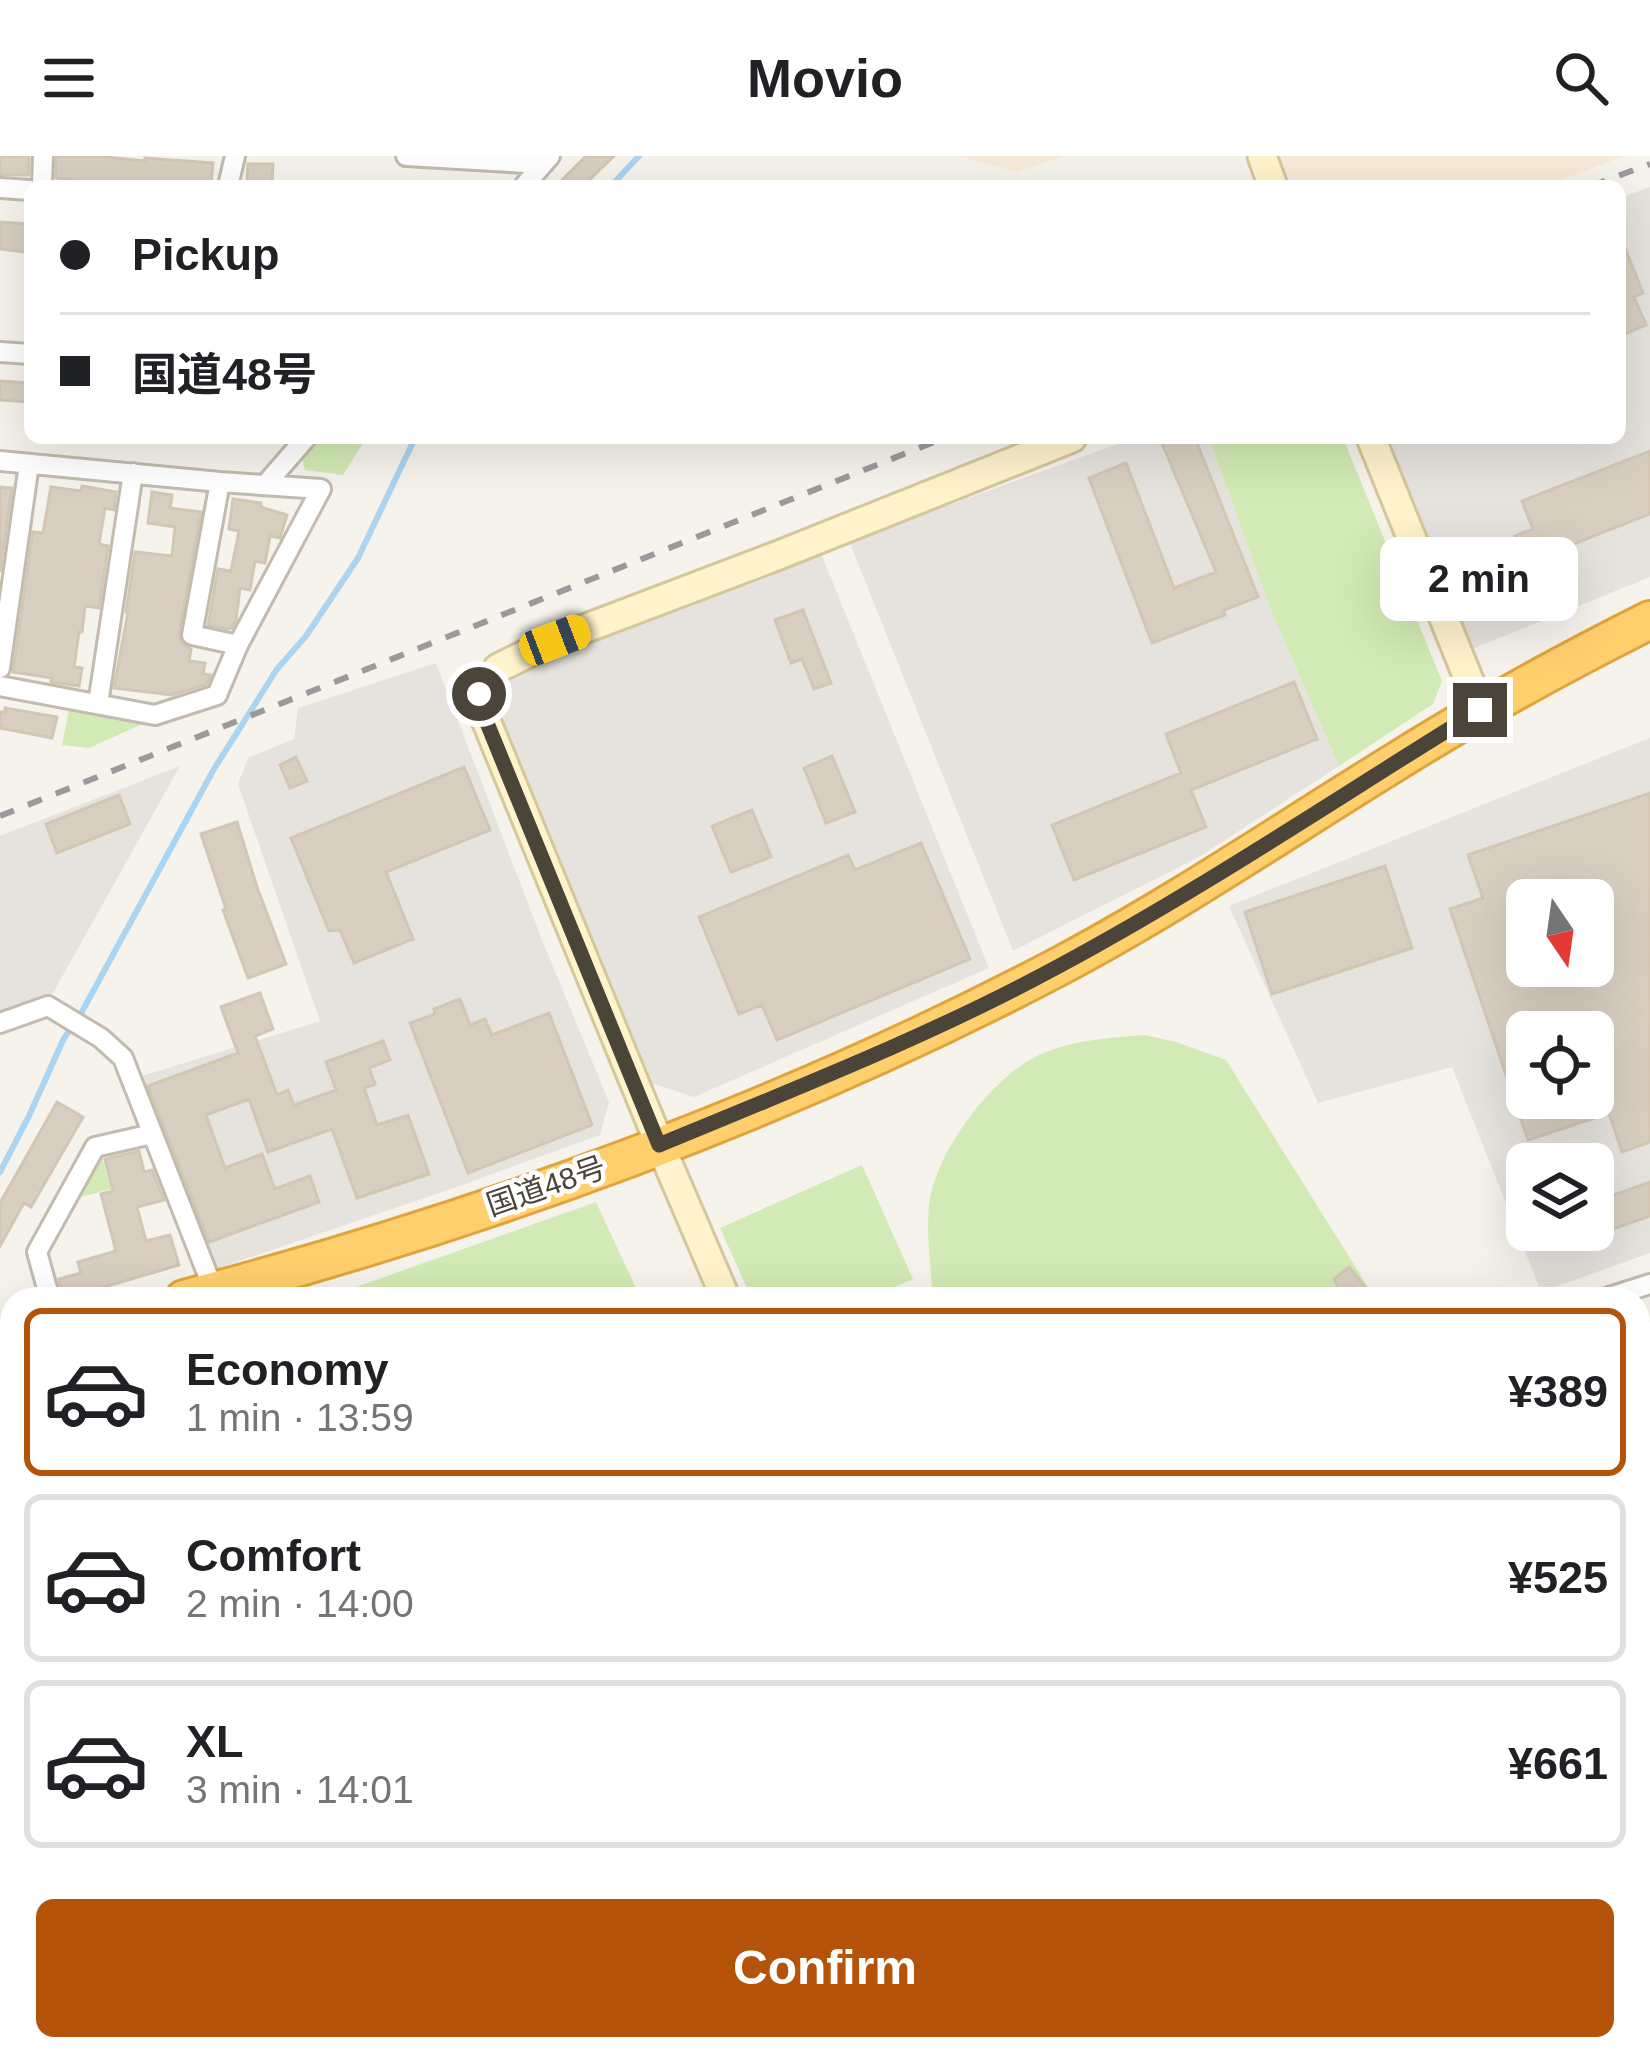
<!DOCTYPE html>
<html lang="en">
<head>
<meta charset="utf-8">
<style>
  body { margin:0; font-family:Helvetica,"Noto Sans JP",sans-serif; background:#f6f6f6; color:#202124; height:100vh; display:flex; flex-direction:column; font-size:45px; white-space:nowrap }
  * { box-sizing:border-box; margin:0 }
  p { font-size:39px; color:#757577 }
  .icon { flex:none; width:66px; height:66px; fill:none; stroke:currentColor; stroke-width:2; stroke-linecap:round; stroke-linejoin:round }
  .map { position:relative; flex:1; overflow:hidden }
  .side { position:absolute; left:0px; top:1131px; width:1650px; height:774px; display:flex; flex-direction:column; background:#fff; border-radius:36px 36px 0 0; box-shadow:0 12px 48px #0002 }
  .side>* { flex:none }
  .top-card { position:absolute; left:24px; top:24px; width:1602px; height:264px; border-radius:18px; box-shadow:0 12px 48px #0002; display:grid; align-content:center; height:264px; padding:0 36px; background:#fff }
  .needle { width:78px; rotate:167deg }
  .tools { position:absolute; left:1506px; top:723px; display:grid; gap:24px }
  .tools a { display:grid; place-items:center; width:108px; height:108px; border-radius:18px; background:#fff; box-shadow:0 12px 48px #0002; font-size:60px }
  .end { position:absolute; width:54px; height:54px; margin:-27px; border:15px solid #4b4439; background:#fff; box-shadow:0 0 0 6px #fff }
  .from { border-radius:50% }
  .bubble { position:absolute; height:84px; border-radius:18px; background:#fff; box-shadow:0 12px 48px #0002; font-size:39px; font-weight:700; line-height:84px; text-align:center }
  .car { position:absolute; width:36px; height:72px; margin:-36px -18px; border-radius:15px; box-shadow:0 0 9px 3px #0007; background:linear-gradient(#f5c518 24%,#345 0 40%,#f5c518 0 76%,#345 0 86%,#f5c518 0) }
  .top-card b { display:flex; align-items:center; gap:42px; height:114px; font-size:45px }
  .top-card b+b { border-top:3px solid #e0e0e0 }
  .top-card i { width:30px; height:30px; background:#202124 }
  ul { padding:21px 0 0; list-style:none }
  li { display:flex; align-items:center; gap:36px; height:168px; margin:0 24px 18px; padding:0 12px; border:6px solid #e0e0e0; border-radius:18px }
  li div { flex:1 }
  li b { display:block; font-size:45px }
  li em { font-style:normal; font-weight:700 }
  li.current { border-color:#b45309 }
  li>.icon { width:108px; height:108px; stroke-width:1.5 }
  .primary-button { display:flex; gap:24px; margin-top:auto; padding:24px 36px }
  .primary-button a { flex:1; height:138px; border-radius:18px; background:#b45309; color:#fff; font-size:48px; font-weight:700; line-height:138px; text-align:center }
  header { display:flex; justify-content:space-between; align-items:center; height:156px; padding:0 36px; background:#fff; font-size:54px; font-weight:700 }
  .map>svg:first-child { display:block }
  .commercial { fill:#f7ead8 }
  .industrial { fill:#e6e2dd; fill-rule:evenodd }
  .green { fill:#d2eab5 }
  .parking { fill:#e5e3e0 }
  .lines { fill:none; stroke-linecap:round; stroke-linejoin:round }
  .stream { stroke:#a9d4f2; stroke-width:6 }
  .river { stroke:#a9d4f2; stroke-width:36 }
  .building { fill:#d8cfc1; stroke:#d3c7b4; stroke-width:3; fill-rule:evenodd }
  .street-casing { stroke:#c2bbae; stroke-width:24 }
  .secondary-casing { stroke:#d6c79b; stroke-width:33 }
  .highway-casing { stroke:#e0a43c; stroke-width:42 }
  .street { stroke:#fff; stroke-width:18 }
  .secondary { stroke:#fff3cd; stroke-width:27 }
  .highway { stroke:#ffcf6e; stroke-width:36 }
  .rail { stroke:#9a9a9a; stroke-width:6; stroke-dasharray:15 15; stroke-linecap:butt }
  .route { stroke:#4b4439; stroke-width:15 }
  .labels { text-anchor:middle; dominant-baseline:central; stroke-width:9; stroke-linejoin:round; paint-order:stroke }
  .street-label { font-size:30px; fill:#4b4439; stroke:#fff }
</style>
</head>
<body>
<header><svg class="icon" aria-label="menu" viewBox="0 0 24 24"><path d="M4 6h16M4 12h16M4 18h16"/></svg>Movio<svg class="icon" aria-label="search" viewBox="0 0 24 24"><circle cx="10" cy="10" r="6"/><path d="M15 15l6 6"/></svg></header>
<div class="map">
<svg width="1650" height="1905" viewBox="0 0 1650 1905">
  <rect width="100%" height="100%" fill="#f6f3ec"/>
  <!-- commercial -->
  <path class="commercial" d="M956,0H1065L1017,16Z
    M1274,0H1623L1546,30H1285Z"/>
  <!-- industrial -->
  <path class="industrial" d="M1650,31V421L1467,495L1379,282H1620V42Z
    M1134,282H1209L1271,455L1339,610L1199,701L1013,795L849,385Z
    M820,395L989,812L694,941L651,927L495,559L510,519Z
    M436,507L542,784L609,946L600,979L451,1033L213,1114L136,922L320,865L238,628L248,602L294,583L298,552Z
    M1650,582V1097L1541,1136L1452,911L1318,947L1229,750ZM1527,744H1593V810H1527ZM1527,876H1593V942H1527ZM1527,1008H1593V1074H1527Z
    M180,610L53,837L0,856V680Z
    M12,1213V1441L0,1438V1216Z"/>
  <!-- green -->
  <path class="green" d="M315,282H359L364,286L343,319L305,314L301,299Z
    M1209,282H1343L1442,525L1433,548L1339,610L1271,455Z
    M70,549L147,566L89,592L62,589Z
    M1145,879L1176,886L1226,904L1368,1131L1362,1143H933C931,1112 926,1080 929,1049C935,997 989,925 1035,901C1069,884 1108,882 1145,879Z
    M101,997L111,1033L69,1044Z
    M862,1009L913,1123L868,1143H752L720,1072Z
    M596,1046L641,1143H322Z
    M0,1274H12V1416L0,1420Z"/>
  <!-- parking -->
  <path class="parking" d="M347,1893H392L445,1905H315L313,1899L346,1902Z"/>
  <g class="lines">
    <!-- stream -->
    <path class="stream" d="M611,30L639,0
      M0,1016L29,960L64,882L78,863L214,613L277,513L306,480L358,402L415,282"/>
    <!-- river -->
    <path class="river" d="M0,1671L12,1673
      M848,1893L894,1905"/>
  </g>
  <!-- building -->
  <path class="building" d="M0,0H29V19H0Z
    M56,0H96L145,5V2L213,7L211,30L130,28L129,30H119L56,22Z
    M586,0H614L583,30H556Z
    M248,8H273L272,27L247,26Z
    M0,66L29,68L26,96L0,93Z
    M1621,82L1643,137L1634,141L1646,169L1620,180Z
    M0,225L30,227V246L0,244Z
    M1174,282H1195L1258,441L1224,454L1225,459L1152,487L1089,322L1126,307L1174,432L1216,416L1162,287Z
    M1650,295V358L1543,400L1539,390L1522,397L1515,380L1533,373L1522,345Z
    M82,330L116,336L114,354L105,352L99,388L108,390L99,452L85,450L82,476H79L74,511L82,512L79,530L51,526L52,522L13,516L33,376L43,377L51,331L81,335Z
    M0,331L12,332L0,416Z
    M152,336L172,339L170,352L201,356L179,478L182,488L191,493L189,505L205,507L203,518L211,519L207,528L172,539L114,532L128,456H126L135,396L172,400L175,371L148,367Z
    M233,343L261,347V351L287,359L280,382L270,380L265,407L255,405L250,434L240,432L236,464L232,472L228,473L208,469L218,413L231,415L239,375L229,373Z
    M803,454L831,527L814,533L802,503L791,507L775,464Z
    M1294,526L1317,583L1191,634L1206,671L1074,724L1052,669L1181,617L1166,578Z
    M5,552L57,561L52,582L0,572V556H5Z
    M832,600L855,656L826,667L804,612Z
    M296,601L307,625L290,632L280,609Z
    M464,611L490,674L386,716L413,783L354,807L340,774L329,775L291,682Z
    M1650,637V986L1622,996L1609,957L1528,984L1450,753L1483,742L1468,699ZM1527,744H1593V810H1527ZM1527,876H1593V942H1527Z
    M119,639L130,668L57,697L46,668Z
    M752,654L771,701L731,716L712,670Z
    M237,666L257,731L286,808L248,822L223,754L226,753L201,678Z
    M921,687L970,803L777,884L762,849L739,858L699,761L848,699L855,714Z
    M1385,710L1412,792L1272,838L1245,756Z
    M260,837L273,873L255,880L277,939L288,934L294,949L336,934L326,906L383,885L390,904L369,912L375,928L364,932L377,969L408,959L429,1018L357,1042L332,973L268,996L249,943L206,959L225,1012L262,998L275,1033L310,1020L319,1046L209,1086L148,930L238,897L221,851Z
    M460,843L470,869L485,863L492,879L549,857L592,969L468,1017L410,867L435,858L434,853Z
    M57,946L83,961L31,1051L24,1047L0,1090V1047Z
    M139,995L144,1016L152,1014L164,1044L137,1051L146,1085L170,1079L179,1109L63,1143L59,1123L81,1117L78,1106L116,1095L101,1038L113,1035L105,1003Z
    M1650,1026V1060L1607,1075L1610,1086L1589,1093L1583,1074H1593V1043L1597,1045Z
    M1349,1111L1365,1131L1360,1143H1344L1334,1123Z"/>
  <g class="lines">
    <!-- street casing -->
    <g class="street-casing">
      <path id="street" d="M406,0L543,8L550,0
        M42,30L43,0
        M228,30L235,0
        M524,30L543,8
        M0,32L30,34
        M0,196L30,198
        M0,305L220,326L192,479L238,489L217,539L155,559L0,530
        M220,326L321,333L238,489
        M265,329L306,282
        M0,512L29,308
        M98,548L133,317
        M0,867L48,850L101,882L123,902L214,1135
        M50,1143L37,1096L95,991L152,978
        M1603,1143L1650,1128"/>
    </g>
    <!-- secondary casing -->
    <g class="secondary-casing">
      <path id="secondary" d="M1262,0L1273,30
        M1371,282L1481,554
        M726,1143L660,989L485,562L479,538L498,512L555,484L779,399L1072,282
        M962,1893L964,1905"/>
    </g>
    <!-- highway casing -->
    <g class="highway-casing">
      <path id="highway" d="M184,1143C481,1065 784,955 1056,812C1168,753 1273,682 1381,615C1468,560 1558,510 1650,464
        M0,1192L12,1189"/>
    </g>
    <!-- street -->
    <use href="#street" class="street"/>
    <!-- secondary -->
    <use href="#secondary" class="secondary"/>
    <!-- highway -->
    <use href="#highway" class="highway"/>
    <!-- rail -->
    <path class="rail" d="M1591,30L1650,8
      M0,660L944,282"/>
  </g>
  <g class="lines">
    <!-- route -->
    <path class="route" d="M479,538L485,562L659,989C794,933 930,880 1059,810C1204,732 1340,640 1480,554"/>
  </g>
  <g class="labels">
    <!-- street labels -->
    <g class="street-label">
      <text transform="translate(546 1030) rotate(-19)">国道48号</text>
    </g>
  </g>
</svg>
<div class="tools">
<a><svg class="needle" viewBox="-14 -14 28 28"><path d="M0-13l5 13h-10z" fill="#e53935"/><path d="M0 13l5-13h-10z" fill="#757577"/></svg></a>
<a><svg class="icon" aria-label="locate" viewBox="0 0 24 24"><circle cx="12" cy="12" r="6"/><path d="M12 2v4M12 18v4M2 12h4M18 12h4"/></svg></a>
<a><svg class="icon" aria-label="layers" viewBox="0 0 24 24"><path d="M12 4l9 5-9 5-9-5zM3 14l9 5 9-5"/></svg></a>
</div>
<i class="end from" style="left:479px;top:538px"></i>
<i class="end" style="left:1480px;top:554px"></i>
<div class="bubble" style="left:1380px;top:381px;width:198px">2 min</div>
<i class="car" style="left:555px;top:484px;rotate:69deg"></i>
<div class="top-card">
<b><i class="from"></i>Pickup</b>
<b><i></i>国道48号</b>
</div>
<section class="side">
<ul>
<li class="current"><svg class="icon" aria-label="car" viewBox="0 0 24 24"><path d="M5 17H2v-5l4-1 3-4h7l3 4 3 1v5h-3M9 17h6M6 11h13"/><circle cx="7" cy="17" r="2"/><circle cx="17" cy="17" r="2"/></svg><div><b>Economy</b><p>1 min · 13:59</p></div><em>¥389</em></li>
<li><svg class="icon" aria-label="car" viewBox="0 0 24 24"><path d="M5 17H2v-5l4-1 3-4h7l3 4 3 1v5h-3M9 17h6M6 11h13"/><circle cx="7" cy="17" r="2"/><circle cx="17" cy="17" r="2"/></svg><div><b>Comfort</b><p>2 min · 14:00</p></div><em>¥525</em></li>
<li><svg class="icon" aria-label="car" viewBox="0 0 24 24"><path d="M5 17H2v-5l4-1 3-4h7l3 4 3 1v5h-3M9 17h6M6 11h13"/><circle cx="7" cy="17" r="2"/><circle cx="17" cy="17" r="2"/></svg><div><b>XL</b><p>3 min · 14:01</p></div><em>¥661</em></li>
</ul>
<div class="primary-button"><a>Confirm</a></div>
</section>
</div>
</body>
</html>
